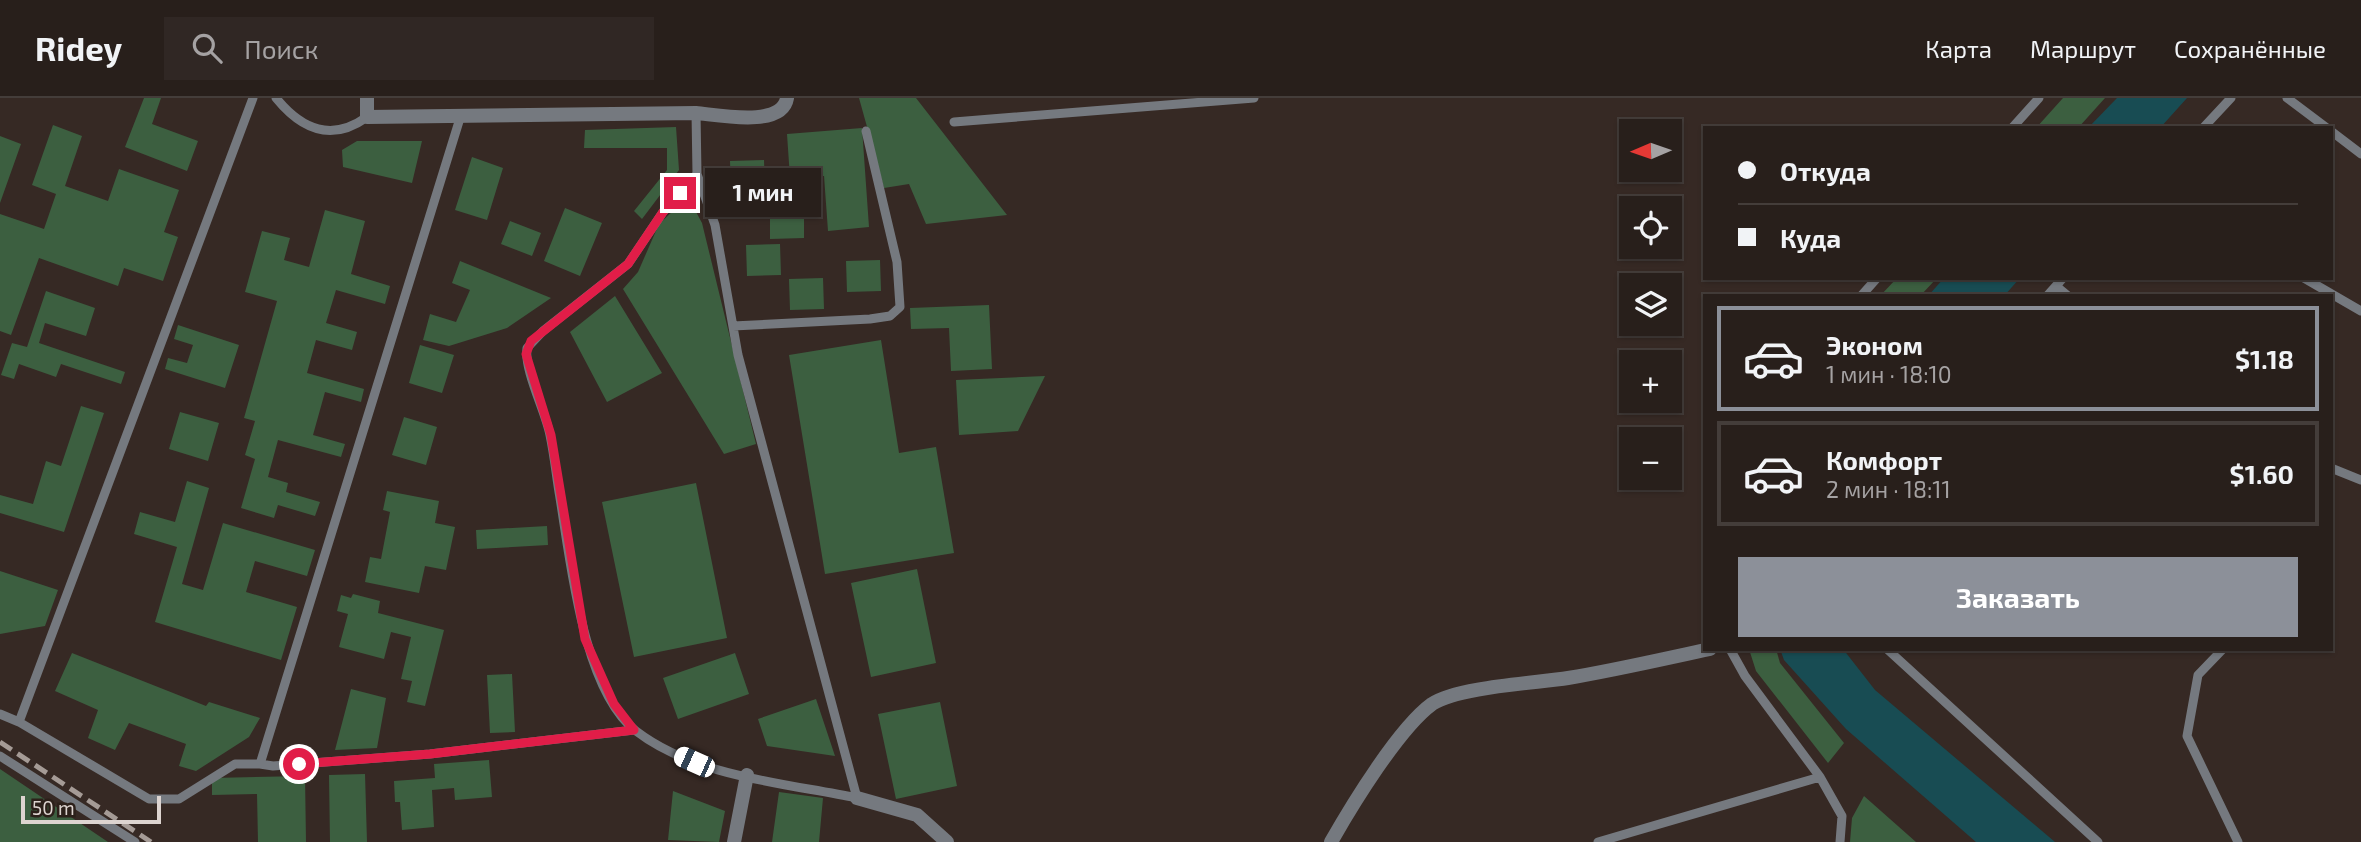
<!DOCTYPE html>
<html lang="ru">
<head>
<meta charset="utf-8">
<style>
  body { margin:0; font-family:"Exo 2",sans-serif; background:#302724; color:#f1f3f6; height:100vh; display:flex; flex-direction:column; font-size:26px; white-space:nowrap }
  * { box-sizing:border-box; margin:0 }
  p { font-size:23px; color:#a5a2a3 }
  .icon { flex:none; width:38px; height:38px; fill:none; stroke:currentColor; stroke-width:2; stroke-linecap:round; stroke-linejoin:round }
  .map { position:relative; flex:1; overflow:hidden }
  .panel { position:absolute; left:1703px; top:196px; width:630px; height:357px; display:flex; flex-direction:column; background:#281f1b; border-radius:0px; box-shadow:0 2px 5px #0004,0 0 0 2px #443d3a }
  .panel>* { flex:none }
  .guide { position:absolute; left:1703px; top:28px; width:630px; height:154px; border-radius:0px; box-shadow:0 2px 5px #0004,0 0 0 2px #443d3a; display:grid; align-content:center; height:154px; padding:0 35px; background:#281f1b }
  .needle { width:46px; rotate:268deg }
  .tools { position:absolute; left:1619px; top:21px; display:grid; gap:14px }
  .tools a { display:grid; place-items:center; width:63px; height:63px; border-radius:0px; background:#281f1b; box-shadow:0 2px 5px #0004,0 0 0 2px #443d3a; font-size:35px }
  .scale { position:absolute; left:21px; bottom:18px; width:140px; box-sizing:border-box; padding-left:7px; border:4px solid #ddd4d0; border-top:0; font-size:19px; line-height:24px; white-space:nowrap; color:#ddd4d0; -webkit-text-stroke:5px #2c201a; paint-order:stroke }
  .end { position:absolute; width:32px; height:32px; margin:-16px; border:9px solid #e11d48; background:#fff; box-shadow:0 0 0 4px #fff }
  .from { border-radius:50% }
  .bubble { position:absolute; height:49px; border-radius:0px; background:#281f1b; box-shadow:0 2px 5px #0004,0 0 0 2px #443d3a; font-size:23px; font-weight:700; line-height:49px; text-align:center }
  .car { position:absolute; width:21px; height:42px; margin:-21px -10px; border-radius:9px; box-shadow:0 0 5px 2px #0007; background:linear-gradient(#fff 24%,#345 0 40%,#fff 0 76%,#345 0 86%,#fff 0) }
  .guide b { display:flex; align-items:center; gap:24px; height:66px; font-size:26px }
  .guide b+b { border-top:2px solid #443d3a }
  .guide i { width:18px; height:18px; background:#f1f3f6 }
  ul { padding:12px 0 0; list-style:none }
  li { display:flex; align-items:center; gap:21px; height:105px; margin:0 14px 10px; padding:0 21px; border:4px solid #443d3a; border-radius:0px }
  li div { flex:1 }
  li b { display:block; font-size:26px }
  li em { font-style:normal; font-weight:700 }
  li.selected { border-color:#8c9099 }
  li>.icon { width:63px; height:63px; stroke-width:1.5 }
  .button { display:flex; gap:14px; margin-top:auto; padding:14px 35px }
  .button a { flex:1; height:80px; border-radius:0px; background:#8c9099; color:#fff; font-size:28px; font-weight:700; line-height:80px; text-align:center }
  header { display:flex; align-items:center; gap:42px; box-sizing:border-box; height:98px; padding:0 35px; background:#281f1b; border-bottom:2px solid #443d3a }
  header strong { font-size:33px }
  nav { display:flex; gap:38px; margin-inline-start:auto; font-size:24px }
  .search { width:490px; height:63px; background:#302724; display:flex; align-items:center; gap:18px; box-sizing:border-box; padding:0 24px; border-radius:0px; color:#a5a2a3; font-size:26px }
  .map>svg:first-child { display:block }
  .green { fill:#3c5f40 }
  .water { fill:#184c53 }
  .lines { fill:none; stroke-linecap:round; stroke-linejoin:round }
  .service { stroke:#75797f; stroke-width:9 }
  .minor { stroke:#75797f; stroke-width:14 }
  .rail { stroke:#a59b96; stroke-width:5; stroke-dasharray:14 7; stroke-linecap:butt }
  .route { stroke:#e11d48; stroke-width:9 }
</style>
</head>
<body>
<header>
<strong>Ridey</strong>
<div class="search"><svg class="icon" aria-label="search" viewBox="0 0 24 24"><circle cx="10" cy="10" r="6"/><path d="M15 15l6 6"/></svg>Поиск</div>
<nav><a>Карта</a><a>Маршрут</a><a>Сохранённые</a></nav>
</header>
<div class="map">
<svg width="2361" height="744" viewBox="0 0 2361 744">
  <rect width="100%" height="100%" fill="#362924"/>
  <!-- green -->
  <path class="green" d="M144,0H161L152,26L198,43L187,73L125,49Z
    M859,0H916L1007,117L926,126L909,86L884,90Z
    M2063,0H2105L2078,30H2036Z
    M53,27L82,38L65,88L108,103L119,71L179,92L164,134L178,139L163,183L124,170L118,188L39,160L11,237L0,233V116L44,131L56,96L32,87Z
    M676,29L679,72L642,121L634,113L667,72V50H584L585,32Z
    M862,30L869,129L828,133L824,78L790,80L787,36Z
    M0,38L21,46L0,105Z
    M357,43H422L412,85L343,69L342,52Z
    M472,59L503,70L487,122L455,112Z
    M764,62L765,93L731,94L730,63Z
    M688,99L702,125L756,346L724,356L623,191L638,174L659,126Z
    M565,110L602,125L580,178L544,163Z
    M804,110V140L770,141V111Z
    M325,112L365,123L351,176L390,188L385,206L336,192L326,225L357,234L352,252L316,242L307,275L364,291L361,304L325,294L313,337L345,346L341,359L278,342L268,379L288,385L286,394L320,404L315,418L278,407L274,420L241,410L255,361L245,357L255,323L244,320L277,203L245,194L262,133L290,140L284,162L309,169Z
    M510,123L541,135L532,158L501,146Z
    M780,146L781,177L747,178L746,147Z
    M880,162L881,193L847,194L846,163Z
    M460,163L551,200L507,230L449,248L423,242L430,216L456,224L470,192L452,185Z
    M823,180L824,211L790,212L789,181Z
    M1897,180H1937L1920,198H1880Z
    M46,193L95,210L86,238L45,225L39,245L125,274L121,286L61,266L56,279L19,266L14,281L1,277L12,245L27,249Z
    M615,198L662,275L607,304L570,234Z
    M989,207L992,271L951,273L949,230L911,231L910,210Z
    M178,227L239,247L225,290L165,271L168,260L187,265L193,247L174,241Z
    M881,242L899,355L936,349L954,455L825,476L789,257Z
    M420,247L454,257L442,295L409,285Z
    M1045,278L1018,333L959,337L956,282Z
    M81,308L104,315L64,434L0,415V397L33,406L46,363L61,368Z
    M180,314L219,325L208,363L169,351Z
    M404,319L437,329L426,367L392,357Z
    M187,383L209,390L182,486L203,492L223,425L315,452L307,478L255,463L246,494L297,509L281,562L155,524L177,449L134,436L140,414L175,424Z
    M696,385L727,540L634,559L602,404Z
    M387,393L439,403L435,425L455,429L446,472L425,468L419,495L365,484L370,459L381,461L390,414L383,412Z
    M547,428L548,447L477,451L476,432Z
    M917,471L936,565L871,579L851,485Z
    M0,473L58,492L45,528L0,536Z
    M353,496L380,503L378,515L444,532L425,608L407,604L412,583L401,581L411,539L391,534L384,561L339,549L348,516L337,513L341,497L351,500Z
    M1749,551H1776L1780,565L1844,645L1828,665L1756,573Z
    M72,555L206,608L209,604L260,620L249,639L196,673L179,668L186,646L129,625L115,652L88,640L98,612L55,593Z
    M735,555L749,596L678,621L663,580Z
    M512,576L515,634L490,635L487,577Z
    M351,591L386,600L377,650L335,652Z
    M816,601L835,658L767,648L758,621Z
    M940,604L957,688L896,701L878,616Z
    M489,662L492,699L455,702L454,690L432,692L434,729L402,732L400,704H395L394,683L435,680L434,666Z
    M0,671L108,744H0Z
    M365,676L367,744H330L329,677Z
    M305,678L306,744H258L257,696L212,697V680Z
    M673,693L725,713L719,744L668,742Z
    M779,694L823,700L819,744H772Z
    M1864,698L1916,744H1850L1852,720Z"/>
  <!-- water -->
  <path class="water" d="M2117,0H2187L2160,30H2088Z
    M1944,180H2020L2004,198H1928Z
    M1780,551H1843L1875,592L2055,744H1976L1846,631L1784,562Z"/>
  <g class="lines">
    <!-- service -->
    <path class="service" d="M276,0C302,32 332,44 367,19
      M2287,0L2327,30
      M696,15L697,76L715,127L738,257L857,700C785,685 696,679 636,633C582,592 570,458 559,394C556,375 554,356 550,337C545,312 524,273 527,250L543,233L628,166L663,114L697,76
      M954,24L1254,0
      M2012,30L2039,0
      M2203,30L2231,0
      M2331,33L2361,56
      M2304,180L2361,213
      M2056,188L2068,198
      M1861,198L1877,180
      M2047,198L2063,180
      M733,228L870,221L890,218L900,209L897,164L866,33
      M2331,370L2361,382
      M1730,551L1745,578L1820,679
      M1887,551L2098,744
      M2223,551L2198,577L2187,638L2238,744
      M0,616L19,624L149,701H179L235,666H260L461,17
      M19,624L253,0
      M0,658L135,744
      M260,666L273,668L430,656L634,632
      M1598,744L1820,679L1842,718L1840,744"/>
    <!-- minor -->
    <path class="minor" d="M367,0V19L696,15C719,17 782,30 787,0
      M857,700L917,717L947,744
      M734,744L747,677
      M1331,744C1352,707 1399,630 1432,606C1457,589 1536,585 1568,580C1616,572 1663,561 1710,551"/>
    <!-- rail -->
    <path class="rail" d="M0,644L151,744"/>
  </g>
  <g class="lines">
    <!-- route -->
    <path class="route" d="M299,666L430,656L634,632L614,606L585,541L551,337L526,256L531,243L628,166L663,114L680,95"/>
  </g>
</svg>
<div class="tools">
<a><svg class="needle" viewBox="-14 -14 28 28"><path d="M0-13l5 13h-10z" fill="#e53935"/><path d="M0 13l5-13h-10z" fill="#a5a2a3"/></svg></a>
<a><svg class="icon" aria-label="locate" viewBox="0 0 24 24"><circle cx="12" cy="12" r="6"/><path d="M12 2v4M12 18v4M2 12h4M18 12h4"/></svg></a>
<a><svg class="icon" aria-label="layers" viewBox="0 0 24 24"><path d="M12 4l9 5-9 5-9-5zM3 14l9 5 9-5"/></svg></a>
<a>+</a>
<a>−</a>
</div>
<div class="scale">50 m</div>
<i class="end from" style="left:299px;top:666px"></i>
<i class="end" style="left:680px;top:95px"></i>
<div class="bubble" style="left:705px;top:70px;width:116px">1 мин</div>
<i class="car" style="left:694px;top:664px;rotate:294deg"></i>
<div class="guide">
<b><i class="from"></i>Откуда</b>
<b><i></i>Куда</b>
</div>
<section class="panel">
<ul>
<li class="selected"><svg class="icon" aria-label="car" viewBox="0 0 24 24"><path d="M5 17H2v-5l4-1 3-4h7l3 4 3 1v5h-3M9 17h6M6 11h13"/><circle cx="7" cy="17" r="2"/><circle cx="17" cy="17" r="2"/></svg><div><b>Эконом</b><p>1 мин · 18:10</p></div><em>$1.18</em></li>
<li><svg class="icon" aria-label="car" viewBox="0 0 24 24"><path d="M5 17H2v-5l4-1 3-4h7l3 4 3 1v5h-3M9 17h6M6 11h13"/><circle cx="7" cy="17" r="2"/><circle cx="17" cy="17" r="2"/></svg><div><b>Комфорт</b><p>2 мин · 18:11</p></div><em>$1.60</em></li>
</ul>
<div class="button"><a>Заказать</a></div>
</section>
</div>
</body>
</html>
